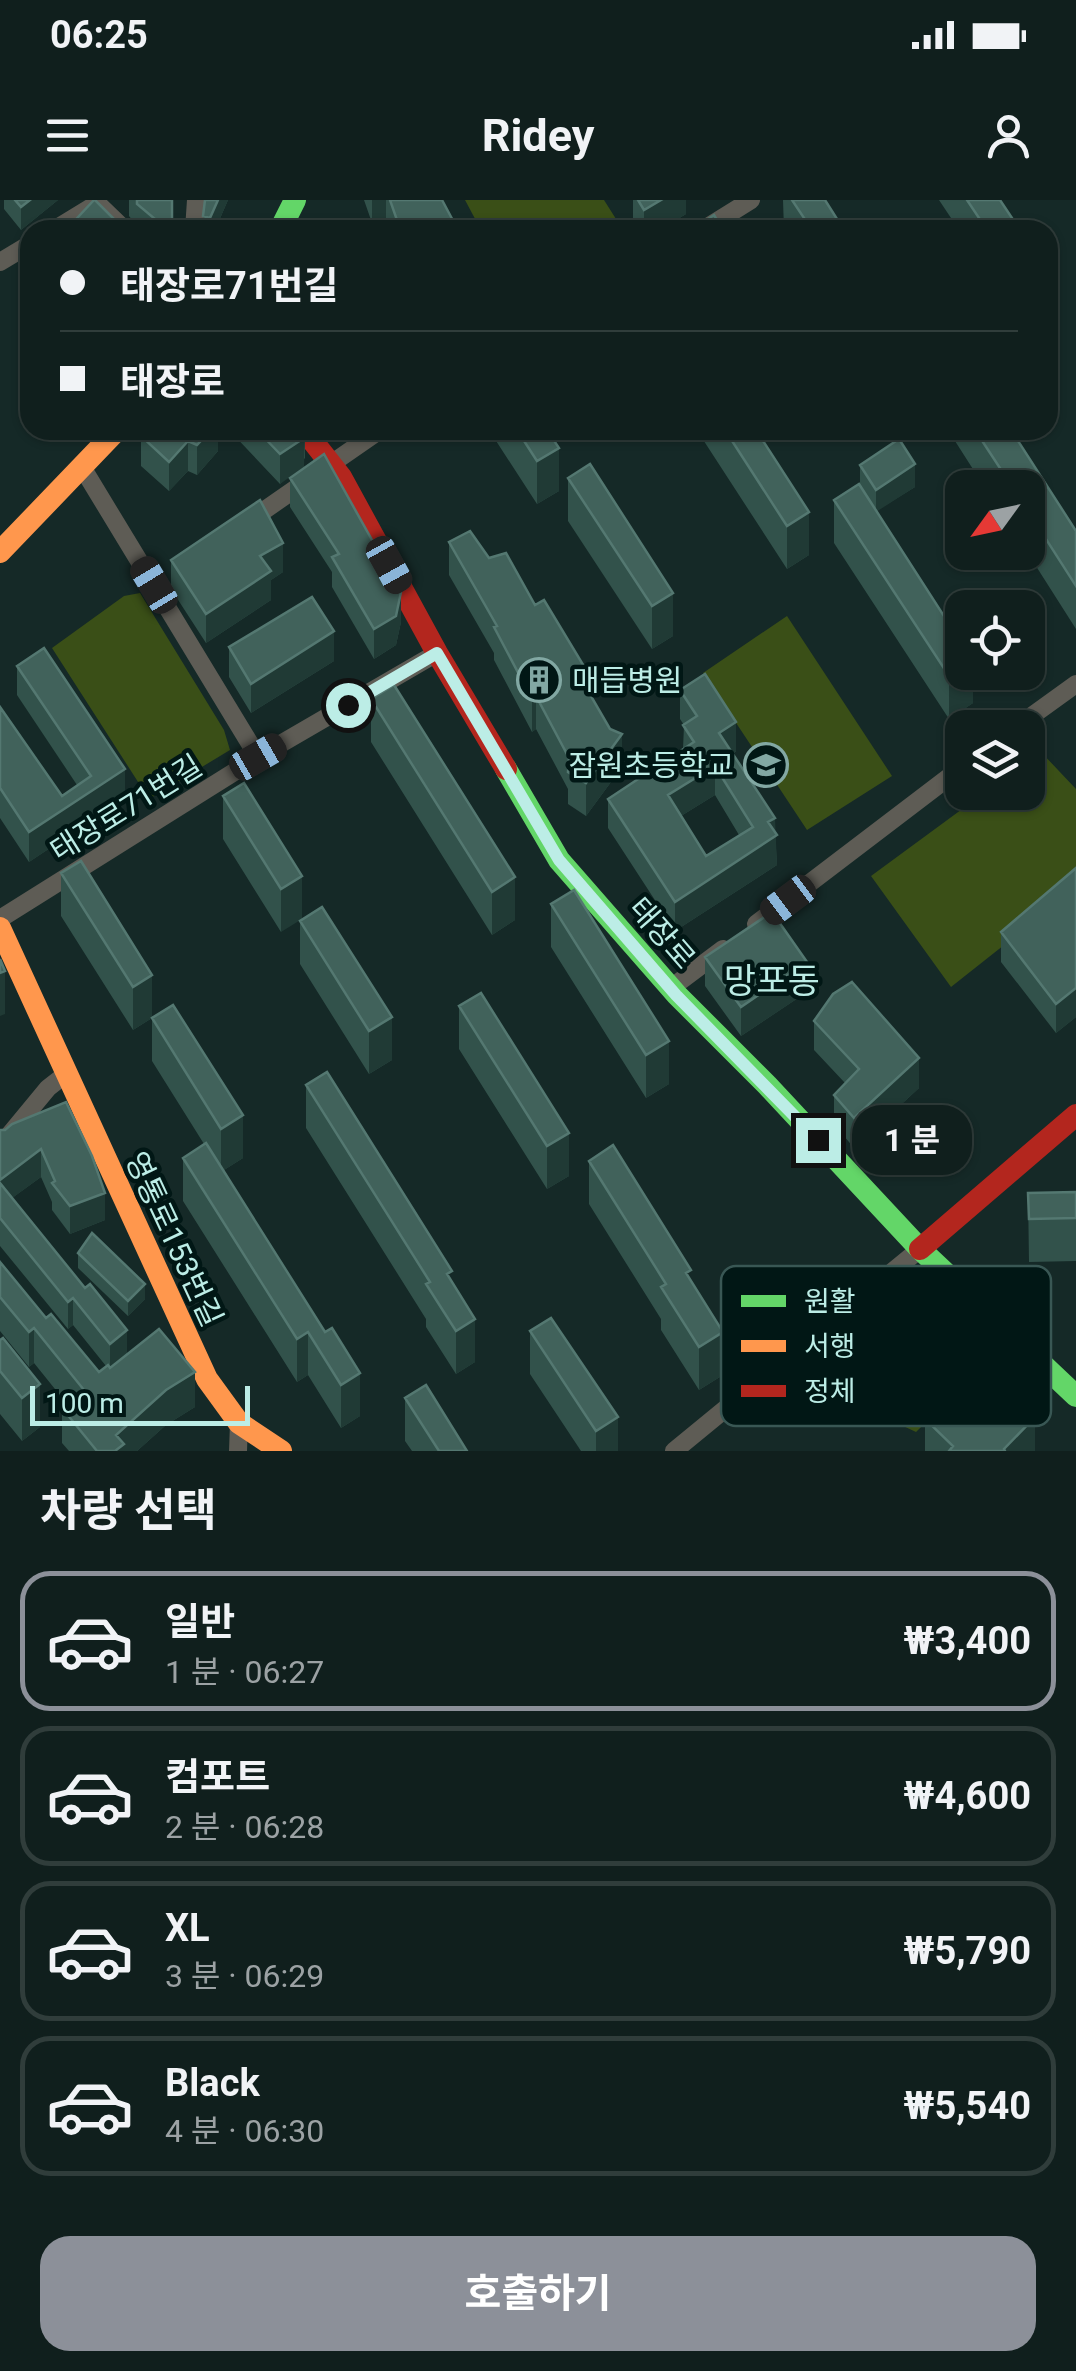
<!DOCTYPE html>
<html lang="ko">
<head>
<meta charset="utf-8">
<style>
  body { margin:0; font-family:Roboto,"Noto Sans KR",sans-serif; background:#1e2c2a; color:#f1f3f6; height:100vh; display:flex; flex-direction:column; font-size:38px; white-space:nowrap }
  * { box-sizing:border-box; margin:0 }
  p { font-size:32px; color:#9ca2a4 }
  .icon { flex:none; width:55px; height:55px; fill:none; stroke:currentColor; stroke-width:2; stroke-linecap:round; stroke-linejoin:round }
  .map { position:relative; height:1251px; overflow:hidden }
  .panel { display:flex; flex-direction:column; background:#101f1d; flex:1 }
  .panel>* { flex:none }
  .guide { position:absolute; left:20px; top:20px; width:1038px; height:220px; border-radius:30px; box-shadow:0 2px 8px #0004,0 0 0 2px #303d3b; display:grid; align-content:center; height:220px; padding:0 40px; background:#101f1d }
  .needle { width:65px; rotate:237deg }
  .tools { position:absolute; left:945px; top:270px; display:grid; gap:20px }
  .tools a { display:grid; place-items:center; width:100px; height:100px; border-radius:20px; background:#101f1d; box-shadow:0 2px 8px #0004,0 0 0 2px #303d3b; font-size:50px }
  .scale { position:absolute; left:30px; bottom:25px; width:220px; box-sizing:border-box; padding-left:10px; border:5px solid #bcede6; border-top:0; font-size:28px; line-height:35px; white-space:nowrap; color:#bcede6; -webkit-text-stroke:8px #011715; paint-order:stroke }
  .end { position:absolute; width:45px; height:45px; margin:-22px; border:12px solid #bcede6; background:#111; box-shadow:0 0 0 5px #111 }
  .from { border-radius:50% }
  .bubble { position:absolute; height:70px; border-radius:30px; background:#101f1d; box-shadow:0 2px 8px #0004,0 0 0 2px #303d3b; font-size:32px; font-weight:700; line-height:70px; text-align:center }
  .car { position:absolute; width:30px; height:60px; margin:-30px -15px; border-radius:12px; box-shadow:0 0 8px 2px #0007; background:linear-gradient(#222 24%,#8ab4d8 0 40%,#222 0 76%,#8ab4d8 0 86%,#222 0) }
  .guide b { display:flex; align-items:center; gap:35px; height:95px; font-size:38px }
  .guide b+b { border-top:2px solid #303d3b }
  .guide i { width:25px; height:25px; background:#f1f3f6 }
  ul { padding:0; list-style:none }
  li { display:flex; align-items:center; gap:30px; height:140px; margin:0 20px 15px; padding:0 20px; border:5px solid #303d3b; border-radius:30px }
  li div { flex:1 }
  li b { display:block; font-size:38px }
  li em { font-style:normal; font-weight:700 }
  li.active { border-color:#8c9099 }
  li>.icon { width:90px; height:90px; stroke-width:1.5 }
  h2 { padding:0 40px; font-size:45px; line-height:120px }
  .action { display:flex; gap:20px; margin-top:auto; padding:20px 40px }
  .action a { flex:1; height:115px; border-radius:30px; background:#8c9099; color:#fff; font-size:40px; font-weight:700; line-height:115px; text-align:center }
  .status { display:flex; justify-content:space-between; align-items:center; height:70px; padding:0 50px; background:#101f1d; direction:ltr }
  .status svg { height:28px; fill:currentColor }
  header { display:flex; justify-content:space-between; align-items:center; height:130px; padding:0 40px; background:#101f1d; font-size:45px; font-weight:700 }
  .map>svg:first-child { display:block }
  .green { fill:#3a4f17 }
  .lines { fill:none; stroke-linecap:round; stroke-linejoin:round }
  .street { stroke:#5e5c55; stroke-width:18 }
  .fast { stroke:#63d668; stroke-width:22 }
  .slow { stroke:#ff974d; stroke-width:22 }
  .jam { stroke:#b3261e; stroke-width:22 }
  .wall { fill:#32524b; fill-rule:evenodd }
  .shaded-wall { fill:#203a35 }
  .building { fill:#41625b; stroke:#547871; stroke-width:2.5; fill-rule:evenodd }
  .route { stroke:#bcede6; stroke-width:12 }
  .labels { text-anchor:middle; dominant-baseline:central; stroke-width:9; stroke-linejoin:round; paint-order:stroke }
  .poi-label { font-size:30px; fill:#bcede6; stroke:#011715; text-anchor:start }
  .street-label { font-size:30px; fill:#bcede6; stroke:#011715 }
  .quarter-label { font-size:35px; fill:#bcede6; stroke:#011715 }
  .key { fill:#011715; stroke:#395754; stroke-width:2.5 }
  .key-label { font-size:28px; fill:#bcede6 }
</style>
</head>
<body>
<div class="status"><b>06:25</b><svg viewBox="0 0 49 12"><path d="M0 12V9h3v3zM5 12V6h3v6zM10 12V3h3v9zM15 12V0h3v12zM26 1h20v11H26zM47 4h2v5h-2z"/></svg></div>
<header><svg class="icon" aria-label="menu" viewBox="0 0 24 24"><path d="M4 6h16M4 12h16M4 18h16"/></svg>Ridey<svg class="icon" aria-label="person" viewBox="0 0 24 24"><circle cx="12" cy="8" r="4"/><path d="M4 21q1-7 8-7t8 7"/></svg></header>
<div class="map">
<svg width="1076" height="1251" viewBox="0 0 1076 1251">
  <rect width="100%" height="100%" fill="#152927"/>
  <!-- green -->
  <path class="green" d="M465,0H604L623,30H481Z
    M140,393L224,530L230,550L149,599L52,448L124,396Z
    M787,416L892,576L807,630L703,473Z
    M1041,552L1076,589V688L951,787L871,676L984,593L1028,592V562Z
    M905,1071L992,1158L916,1232L786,1171Z"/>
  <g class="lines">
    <!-- street -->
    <path class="street" d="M97,3L125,30
      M54,30L98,3
      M194,30L196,0
      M703,30L751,0
      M0,62L30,44
      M82,267L258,557
      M246,323L380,230
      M1015,528L1076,484
      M0,719L258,557L437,453
      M756,724L962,567
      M671,788L723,749
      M0,946L48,888L66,874
      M238,1251L239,1223
      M674,1251L920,1049"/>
    <!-- fast -->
    <path class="fast" d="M280,30L295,0
      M506,569L559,660L677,795L767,885L920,1049L1076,1196"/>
    <!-- slow -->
    <path class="slow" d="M0,352L117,230
      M0,728L207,1179L239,1223L281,1251"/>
    <!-- jam -->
    <path class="jam" d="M304,230L341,277L437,453L506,569
      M920,1049L1076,915"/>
  </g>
  <!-- wall -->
  <path class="wall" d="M4,0H58L21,30L4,9Z
    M129,0H173L172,30H137V26L129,16Z
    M205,0H228L215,30H203Z
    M364,0H442L458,30H390L386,18L372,23Z
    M633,0H686V14L660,30H638L633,21Z
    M783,0H825L844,30H784Z
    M939,0H1000L1020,30H959Z
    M146,230H226L218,239V251L197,275L188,271L169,291L141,266V236Z
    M229,230H305V258L280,284Z
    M489,230H547L559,291L537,304Z
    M700,230H756L809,355L787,369L700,235Z
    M955,230H1011L1076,331V429L1027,352L1028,288H985L955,241Z
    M860,265L915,287L876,311L973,472V503L949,519L834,343V300L860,286Z
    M290,278L401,422L396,445L374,459L332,387V372L290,307Z
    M568,278L673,436L652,449L568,321Z
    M449,342L489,358L535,405L585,485L622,567L586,616L568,604V589L536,529L532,532L494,460V453L449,375Z
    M171,360L283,372L271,380V400L206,443L171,389Z
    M229,447L334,461L251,513L229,477Z
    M17,466L125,598L29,662L0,618V507L62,596L77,585L17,495Z
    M680,490L736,551L733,554L775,632L777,665L675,731L608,628V599L683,549L684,525L680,519ZM715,595L739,635L706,656L681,616Z
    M371,499L515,720L492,735L371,542Z
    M223,596L302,676L281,732L223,639Z
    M1076,668V817L1056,833L1001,762V732Z
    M61,673L243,958L224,970L360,1216L341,1228L308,1175L297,1182L183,1001V958L204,944L152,861V818L133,830L61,716Z
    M551,704L669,884L646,898L551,747Z
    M300,721L392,860L369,874L300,764Z
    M705,757L807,792L741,836L705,786Z
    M459,806L569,976L547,989L459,849Z
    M814,821L919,888L854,948L834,924V895L845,883L814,850Z
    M306,885L452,1082L475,1162L456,1174L426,1127V1119L306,928Z
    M66,902L105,1020L70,1034L52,1010V1002L41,977L12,998L127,1154L195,1207L166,1225L137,1251H69L62,1243V1208L67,1204L34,1163L29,1167L0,1131V1062L46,1118L99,1172L106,1166L73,1125L68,1129L0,1046V930H5Z
    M589,961L691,1082L723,1175L699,1190L661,1130V1119L589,1004Z
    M1076,992V1061L1029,1062L1028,993Z
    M78,1053L145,1099L128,1116L78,1068Z
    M530,1131L618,1251H581L530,1174Z
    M0,1140L40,1227L22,1241L0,1214Z
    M405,1198L467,1251H412L405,1241Z
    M925,1219L990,1223L1035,1251H925Z"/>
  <!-- shaded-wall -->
  <path class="shaded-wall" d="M30,0H58L21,30V7Z
    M218,0H228L215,30H210V18Z
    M372,0H386V18L372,23Z
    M661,0H686V14L660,30H644V10Z
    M211,230H226L218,239V251L197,275V245Z
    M305,230L304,267L280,284V254Z
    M188,241V271L169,291V262Z
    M559,248V291L537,304V261Z
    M915,264V287L876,312V290Z
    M809,312V355L787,369V326Z
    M283,343V372L271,380V400L206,443V414L260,356Z
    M401,392V422L396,445L374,459V429Z
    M673,393V436L652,449V406Z
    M334,431V461L251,513V484Z
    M962,467V472H973V503L949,519V476Z
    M585,468V501L577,472Z
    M536,496V529L532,532V499Z
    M736,522V551L719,562V533Z
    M622,534V567L586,616V583Z
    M715,566V595L668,624V595Z
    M125,569V598L29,662V632Z
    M775,618L777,665L675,731V702Z
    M302,676V719L281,732V689Z
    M515,677V720L492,735V692Z
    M807,762V792L741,836V807Z
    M5,771V814L0,816V773Z
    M152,775V818L133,830V787Z
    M1076,788V817L1056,833V804Z
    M392,817V860L369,874V831Z
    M669,841V884L646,898V855Z
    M919,858V888L854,948V918Z
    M243,915V958L221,972V929Z
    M569,933V976L547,989V946Z
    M41,949V977L0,1007V980Z
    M105,993V1020L70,1034V1006Z
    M145,1084V1099L128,1116V1101Z
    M73,1098V1125L68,1129V1102Z
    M475,1119V1162L456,1174V1131Z
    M34,1128V1163L29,1167V1132Z
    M127,1130V1157L110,1171V1144Z
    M308,1132V1175L297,1182V1139Z
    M723,1132V1175L699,1190V1147Z
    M195,1172V1207L166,1225L137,1251H115L116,1235L166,1190Z
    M360,1173V1216L341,1228V1185Z
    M40,1184V1227L22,1241V1198Z
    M618,1217V1251H596V1231Z
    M1035,1217V1251H1004V1249Z"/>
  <!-- building -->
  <path class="building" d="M15,0H30L21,7Z
    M94,0H95L125,30H66Z
    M137,0H172V30H168L137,4Z
    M205,0H218L210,18L203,16Z
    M390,0H442L458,30H402L399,26Z
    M638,0H661L644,10Z
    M792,0H825L844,30H812Z
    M967,0H1000L1020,30H987Z
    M714,15L723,30H692Z
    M146,230H211L197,245L188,241L169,262L141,236Z
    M257,230H305L304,238L280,254Z
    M517,230H547L559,248L537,261Z
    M725,230H756L809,312L787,326Z
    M975,230H1011L1076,331V386L1028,311V288H1013Z
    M899,239L915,264L876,290L860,265Z
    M324,254L401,392L396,416L374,429L332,357L339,354L290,278Z
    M590,264L673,393L652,406L568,278Z
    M859,284L962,444V467L949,476L834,300Z
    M260,300L283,343L260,356L271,371L206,414L171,360Z
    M470,331L489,358L506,353L535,405L544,400L585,468L577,472L610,529L622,534L586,583L568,572L569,558L536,496L532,499L494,427L497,426L449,342Z
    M312,397L334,431L251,484L229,447Z
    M44,448L125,569L29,632L0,588V507L62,596L91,576L17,466Z
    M705,474L736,522L719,533L775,618L768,622L777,635L675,702L608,599L694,542L683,525L697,516L680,490ZM715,566L753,627L706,656L668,595Z
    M394,485L515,677L492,692L371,499Z
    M244,583L302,676L281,689L223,596Z
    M81,661L152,775L133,787L61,673Z
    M1076,668V788L1056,804L1001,732Z
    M574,690L669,841L646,855L551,704Z
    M322,707L392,817L369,831L300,721Z
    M772,712L807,762L741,807L705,757Z
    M0,759L5,771L0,773Z
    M852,782L919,858L854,918L834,895L859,869L814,821L833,794Z
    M481,793L569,933L547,946L459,806Z
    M173,805L243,915L221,929L152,818Z
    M327,872L452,1071L447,1074L475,1119L456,1131L426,1084L430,1082L306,885Z
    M66,902L92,956L105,993L70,1006L52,983L55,981L41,949L0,980V930H5L12,924Z
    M206,943L325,1132L332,1128L360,1173L341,1185L308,1132L297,1139L183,958Z
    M613,945L691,1070L686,1073L723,1132L699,1147L661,1087L666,1084L589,961Z
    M0,983L85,1088L90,1084L127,1130L110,1144L73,1098L68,1102L0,1018Z
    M1076,992V1018L1029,1019L1028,993Z
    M92,1033L145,1084L128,1101L78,1053Z
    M0,1062L46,1118L51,1114L99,1172L108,1165L110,1168L159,1129L195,1172L166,1190L116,1235L124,1244L115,1251H97L62,1208L84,1190L34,1128L29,1132L0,1097Z
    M551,1118L618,1217L596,1231L530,1131Z
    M3,1138L40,1184L22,1198L0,1171V1140Z
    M426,1185L467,1251H439L405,1198Z
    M952,1186L990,1223L1017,1198L1035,1217L1004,1249L1005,1251H949L953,1246L925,1219Z"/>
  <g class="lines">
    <!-- route -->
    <path class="route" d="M348,505L437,453L559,660L676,795L818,940"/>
  </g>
  <!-- icons -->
  <defs>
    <g id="building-ring" transform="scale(2.25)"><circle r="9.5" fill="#011715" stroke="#82a8a3" stroke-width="1.5"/><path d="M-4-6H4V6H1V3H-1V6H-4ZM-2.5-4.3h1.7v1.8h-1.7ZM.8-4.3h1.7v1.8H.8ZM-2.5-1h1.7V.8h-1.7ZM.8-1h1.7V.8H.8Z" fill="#82a8a3"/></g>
    <g id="school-ring" transform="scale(2.25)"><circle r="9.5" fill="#011715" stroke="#82a8a3" stroke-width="1.5"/><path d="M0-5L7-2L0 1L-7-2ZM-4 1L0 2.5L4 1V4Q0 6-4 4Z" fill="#82a8a3"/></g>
  </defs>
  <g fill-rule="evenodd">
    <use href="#building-ring" x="539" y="480"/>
    <use href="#school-ring" x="766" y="565"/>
  </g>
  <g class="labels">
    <!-- poi labels -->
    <g class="poi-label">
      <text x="572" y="480">매듭병원</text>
      <text x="734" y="565" text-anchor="end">잠원초등학교</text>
    </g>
    <!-- street labels -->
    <g class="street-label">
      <text transform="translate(126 608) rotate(-32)">태장로71번길</text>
      <text transform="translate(662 733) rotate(49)">태장로</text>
      <text transform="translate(174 1039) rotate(65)">영통로153번길</text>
    </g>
    <!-- quarter labels -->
    <g class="quarter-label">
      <text x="772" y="781">망포동</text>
    </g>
  </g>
  <!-- legend -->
  <rect x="721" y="1066" width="330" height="160" rx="15" class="key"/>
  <rect x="741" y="1095" width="45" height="12" fill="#63d668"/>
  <rect x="741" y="1140" width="45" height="12" fill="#ff974d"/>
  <rect x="741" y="1185" width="45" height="12" fill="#b3261e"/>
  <g class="key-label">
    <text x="804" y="1111">원활</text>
    <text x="804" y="1156">서행</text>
    <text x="804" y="1201">정체</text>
  </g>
</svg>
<div class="tools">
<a><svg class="needle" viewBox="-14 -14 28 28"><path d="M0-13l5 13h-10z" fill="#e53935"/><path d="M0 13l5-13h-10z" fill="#9ca2a4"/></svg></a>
<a><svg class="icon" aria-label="locate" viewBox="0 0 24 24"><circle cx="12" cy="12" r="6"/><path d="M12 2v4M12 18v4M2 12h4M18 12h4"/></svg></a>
<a><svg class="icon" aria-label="layers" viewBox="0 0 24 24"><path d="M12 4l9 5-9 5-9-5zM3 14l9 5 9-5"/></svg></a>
</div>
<div class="scale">100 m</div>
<i class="end from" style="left:348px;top:505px"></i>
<i class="end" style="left:818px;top:940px"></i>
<div class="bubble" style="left:852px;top:905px;width:120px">1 분</div>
<i class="car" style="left:389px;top:365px;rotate:151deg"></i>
<i class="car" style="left:154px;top:385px;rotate:329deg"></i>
<i class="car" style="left:258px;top:557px;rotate:60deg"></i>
<i class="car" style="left:788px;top:700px;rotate:233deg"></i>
<div class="guide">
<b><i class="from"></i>태장로71번길</b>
<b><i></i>태장로</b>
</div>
</div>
<section class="panel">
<h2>차량 선택</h2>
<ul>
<li class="active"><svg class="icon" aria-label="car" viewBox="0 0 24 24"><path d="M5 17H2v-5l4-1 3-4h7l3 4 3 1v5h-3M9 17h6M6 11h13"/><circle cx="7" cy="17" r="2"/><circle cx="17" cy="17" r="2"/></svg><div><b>일반</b><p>1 분 · 06:27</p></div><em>₩3,400</em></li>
<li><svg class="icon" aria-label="car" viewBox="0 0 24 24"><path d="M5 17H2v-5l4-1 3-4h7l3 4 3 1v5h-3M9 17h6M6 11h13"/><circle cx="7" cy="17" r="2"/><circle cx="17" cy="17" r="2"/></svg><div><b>컴포트</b><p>2 분 · 06:28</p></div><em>₩4,600</em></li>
<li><svg class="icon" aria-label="car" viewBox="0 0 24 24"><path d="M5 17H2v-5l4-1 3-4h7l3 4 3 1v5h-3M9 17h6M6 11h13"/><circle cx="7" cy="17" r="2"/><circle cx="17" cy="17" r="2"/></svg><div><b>XL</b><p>3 분 · 06:29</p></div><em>₩5,790</em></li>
<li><svg class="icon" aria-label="car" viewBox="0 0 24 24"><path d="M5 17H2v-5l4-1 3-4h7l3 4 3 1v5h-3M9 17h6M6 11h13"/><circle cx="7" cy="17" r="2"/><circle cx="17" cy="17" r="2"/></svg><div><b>Black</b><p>4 분 · 06:30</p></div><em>₩5,540</em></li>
</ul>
<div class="action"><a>호출하기</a></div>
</section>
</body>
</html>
